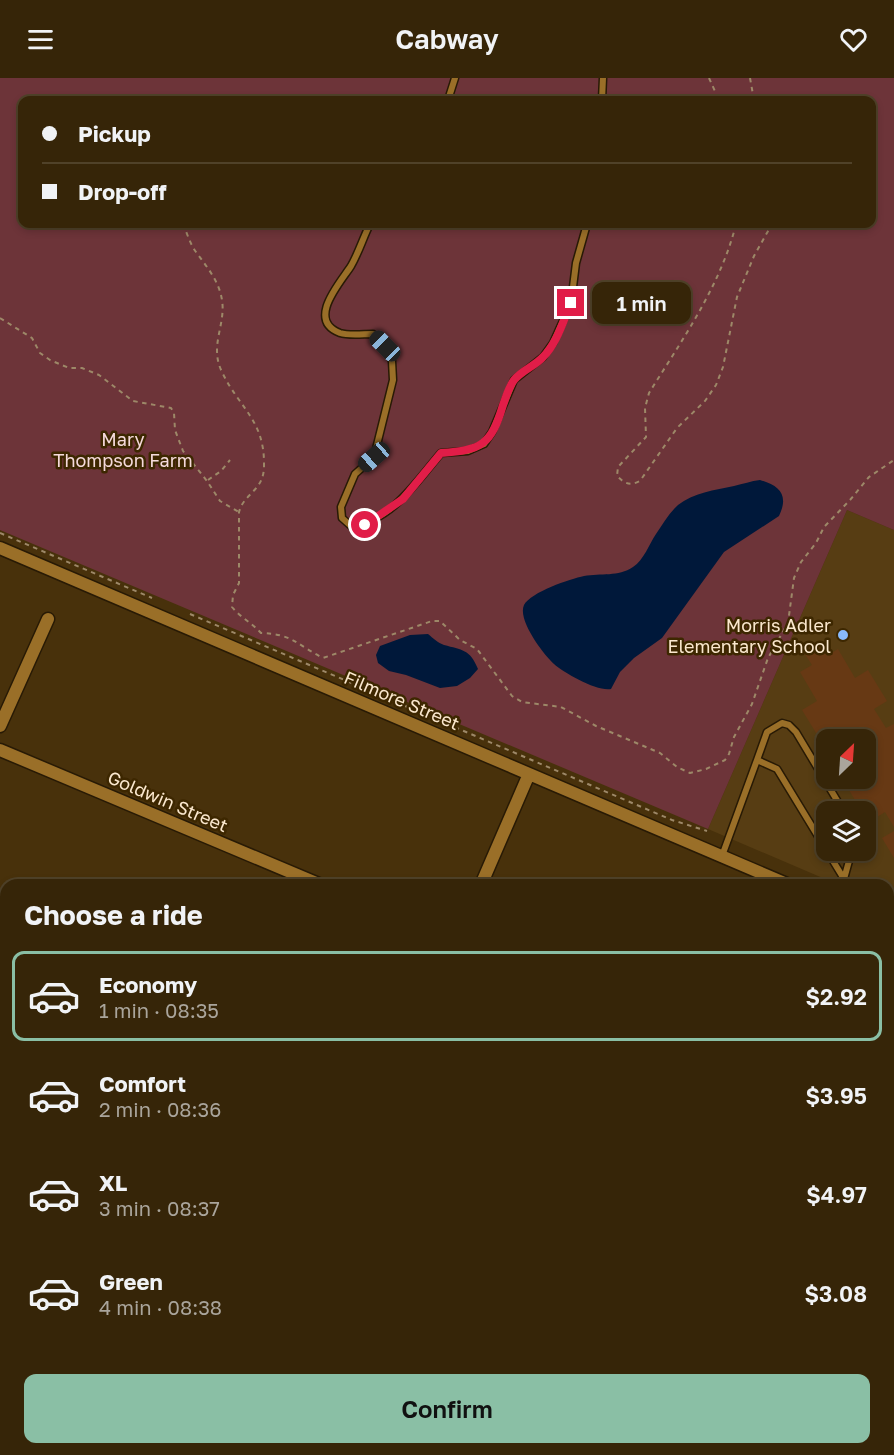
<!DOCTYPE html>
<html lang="en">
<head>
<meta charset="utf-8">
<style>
  body { margin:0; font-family:"Golos Text",sans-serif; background:#413116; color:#f1f3f6; height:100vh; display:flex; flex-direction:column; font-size:22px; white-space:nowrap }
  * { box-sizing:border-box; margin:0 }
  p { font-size:20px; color:#aaa59c }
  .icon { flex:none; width:33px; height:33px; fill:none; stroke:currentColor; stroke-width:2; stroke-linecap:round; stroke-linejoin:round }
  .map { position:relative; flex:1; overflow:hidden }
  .drawer { position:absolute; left:0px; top:801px; width:894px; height:576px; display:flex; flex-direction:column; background:#362508; border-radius:18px 18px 0 0; box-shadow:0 3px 9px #0003,0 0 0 2px #504229 }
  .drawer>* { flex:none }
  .guide { position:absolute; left:18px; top:18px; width:858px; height:132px; border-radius:12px; box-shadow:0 3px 9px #0003,0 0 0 2px #504229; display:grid; align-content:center; height:132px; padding:0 24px; background:#362508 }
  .needle { width:39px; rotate:25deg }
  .fabs { position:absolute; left:816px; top:651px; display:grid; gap:12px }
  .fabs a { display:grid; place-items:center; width:60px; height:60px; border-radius:12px; background:#362508; box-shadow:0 3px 9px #0003,0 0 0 2px #504229; font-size:30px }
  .end { position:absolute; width:27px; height:27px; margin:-14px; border:8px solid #e11d48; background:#fff; box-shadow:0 0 0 3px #fff }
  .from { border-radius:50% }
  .bubble { position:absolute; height:42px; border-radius:12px; background:#362508; box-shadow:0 3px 9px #0003,0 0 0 2px #504229; font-size:20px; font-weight:600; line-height:42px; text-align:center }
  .car { position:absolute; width:18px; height:36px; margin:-18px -9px; border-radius:8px; box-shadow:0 0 4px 2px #0007; background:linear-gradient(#222 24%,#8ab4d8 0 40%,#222 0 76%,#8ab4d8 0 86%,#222 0) }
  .guide b { display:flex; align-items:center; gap:21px; height:57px; font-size:22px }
  .guide b+b { border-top:2px solid #504229 }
  .guide i { width:15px; height:15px; background:#f1f3f6 }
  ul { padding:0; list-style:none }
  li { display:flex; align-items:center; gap:18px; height:90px; margin:0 12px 9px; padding:0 12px; border:3px solid transparent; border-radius:12px }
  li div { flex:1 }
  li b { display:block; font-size:22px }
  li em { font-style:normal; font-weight:600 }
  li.current { border-color:#8abfa5 }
  li>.icon { width:54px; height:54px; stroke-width:1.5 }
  h2 { padding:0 24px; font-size:27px; line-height:72px }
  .action { display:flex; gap:12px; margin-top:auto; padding:12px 24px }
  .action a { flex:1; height:69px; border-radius:12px; background:#8abfa5; color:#111; font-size:24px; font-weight:600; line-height:69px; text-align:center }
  header { display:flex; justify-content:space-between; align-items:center; height:78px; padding:0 24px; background:#362508; font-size:27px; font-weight:600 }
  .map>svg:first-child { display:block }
  .built { fill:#573d13; fill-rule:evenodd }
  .green { fill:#6d3439; fill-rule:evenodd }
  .water { fill:#00183a }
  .building { fill:#673914 }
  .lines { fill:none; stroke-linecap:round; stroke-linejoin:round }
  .service-casing { stroke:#281a05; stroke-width:9 }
  .minor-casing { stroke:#281a05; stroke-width:15 }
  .secondary-casing { stroke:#281a05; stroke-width:20 }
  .path { stroke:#9d8868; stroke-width:2; stroke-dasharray:4.5 4.5; stroke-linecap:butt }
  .service { stroke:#9a6f28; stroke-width:6 }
  .minor { stroke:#9a6f28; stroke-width:12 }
  .secondary { stroke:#a87162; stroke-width:16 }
  .route { stroke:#e11d48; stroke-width:8 }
  .poi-dot { fill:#89bafc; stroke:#3d2700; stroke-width:2 }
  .labels { text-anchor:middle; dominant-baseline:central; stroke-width:5; stroke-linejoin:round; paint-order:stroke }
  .park-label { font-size:18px; fill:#f5dadb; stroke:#3d2700 }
  .poi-label { font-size:18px; fill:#fbe8ce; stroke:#3d2700; text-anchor:end }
  .street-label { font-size:18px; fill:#fbe8ce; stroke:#3d2700 }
</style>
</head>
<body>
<header><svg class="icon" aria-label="menu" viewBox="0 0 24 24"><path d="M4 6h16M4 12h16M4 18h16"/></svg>Cabway<svg class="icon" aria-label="heart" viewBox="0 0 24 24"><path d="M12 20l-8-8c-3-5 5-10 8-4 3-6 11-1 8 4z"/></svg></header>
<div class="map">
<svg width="894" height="1377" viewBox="0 0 894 1377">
  <rect width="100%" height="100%" fill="#48310b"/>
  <!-- built -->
  <path class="built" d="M847,432L894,452V830L888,828V807H839L708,751ZM826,662H866V700H826ZM826,734H866V772H826Z
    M6,1323V1371H136L150,1377H0V1338Z"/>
  <!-- green -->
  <path class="green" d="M0,0H894V452L847,432L708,751L0,452ZM22,22H872V146H22Z"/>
  <!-- water -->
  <path class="water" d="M760,402C780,408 789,417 779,438L724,474L662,560L634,580L620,594L611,611C598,614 564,595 554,586C544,577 517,542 524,527C531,514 570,501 584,498C601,495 618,499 633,489C644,482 649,466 656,456C663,446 669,435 678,427C693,415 715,412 734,408C743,406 751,403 760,402Z
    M428,556C433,560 438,565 444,567C462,572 470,571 478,591L470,600L457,608L440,610L406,597L389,593L378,585L376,577L380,568L410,557Z"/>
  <!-- building -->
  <path class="building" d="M819,564L827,578L838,571L855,600L868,592L887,623L874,631L886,650L894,646V749L885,734L869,744L866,739V734H862L842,700H866V662H840L836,654L821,663L802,632L817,623L800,594L812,587L803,573Z
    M894,753V780L882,760Z"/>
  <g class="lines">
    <!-- service casing -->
    <g class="service-casing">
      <path id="service" d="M448,22L455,0
        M602,22L603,0
        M370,146C363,160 359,174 351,188C340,205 306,242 340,255C349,258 363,256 373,256L385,268L392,283L393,302L374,379L355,396L341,429L342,440L351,448C392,443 416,404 441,375L468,373L484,366L492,354L514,302L543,279L553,265L571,225L576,185L587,146
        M757,682L767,654L782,645L789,647L796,654L844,734
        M722,778L757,682L777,691L844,801L841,807
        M844,801L852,772
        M0,1210L6,1213
        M5,1377L7,1371
        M112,1377L115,1371
        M147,1377L150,1371"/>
    </g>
    <!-- minor casing -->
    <g class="minor-casing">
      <path id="minor" d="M0,470L789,807
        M0,648L48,541
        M0,672L321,807
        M481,807L529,696
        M888,849L894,851
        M0,877L6,879
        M888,1057L894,1043
        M0,1079L6,1082
        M888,1252L894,1254
        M688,1371L702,1377
        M237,1377L239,1371
        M743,1377L746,1371"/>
    </g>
    <!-- secondary casing -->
    <g class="secondary-casing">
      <path id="secondary" d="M0,1295L6,1297
        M179,1371L193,1377"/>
    </g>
    <!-- path -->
    <path class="path" d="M709,0L719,22
      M750,0L754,22
      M183,146C187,155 190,166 196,174C207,189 219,203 222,222C226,247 209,268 222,294C239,330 265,342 264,388C264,413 244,415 239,434V505L233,517L232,529C240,539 252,545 261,555C293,556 297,567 323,580L432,543H440L460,562L477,571L512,618L522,624L561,629L596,648L660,675L677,689L690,695L706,691L725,682L729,676L734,659L752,626L768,580L788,545L794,500L801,484L816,465L824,449L850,422L869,399L894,382
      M736,146C721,207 682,262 649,315L645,330L646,359L618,389L617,398C625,406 630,408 640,403L677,350L705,323L716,307L723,289L737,219L754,178L772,146
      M0,240L32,260L40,275L50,282L69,290H82L99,297L133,323L171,330L174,335L175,352L183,373L207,403L220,423L239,434
      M208,402L221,393L230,382
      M0,455L152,520
      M190,536L672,742L707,753"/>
    <!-- service -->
    <use href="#service" class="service"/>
    <!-- minor -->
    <use href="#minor" class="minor"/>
    <!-- secondary -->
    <use href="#secondary" class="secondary"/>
  </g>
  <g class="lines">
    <!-- route -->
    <path class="route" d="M365,447L403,421L441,375C482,372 491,367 503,327C506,319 509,309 514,302C522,292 535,288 543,279C557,265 563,243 571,225"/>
  </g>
  <!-- markers -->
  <circle class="poi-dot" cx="843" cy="557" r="6"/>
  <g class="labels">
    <!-- park labels -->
    <g class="park-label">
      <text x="123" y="361">Mary<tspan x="123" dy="21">Thompson Farm</tspan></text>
    </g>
    <!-- poi labels -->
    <g class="poi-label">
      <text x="831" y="547">Morris Adler<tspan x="831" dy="21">Elementary School</tspan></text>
    </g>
    <!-- street labels -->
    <g class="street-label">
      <text transform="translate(402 622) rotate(23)">Filmore Street</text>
      <text transform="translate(168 723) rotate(23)">Goldwin Street</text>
    </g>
  </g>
</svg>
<div class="fabs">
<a><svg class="needle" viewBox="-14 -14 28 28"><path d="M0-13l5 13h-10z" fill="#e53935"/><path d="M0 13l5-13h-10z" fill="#aaa59c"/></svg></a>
<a><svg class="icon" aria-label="layers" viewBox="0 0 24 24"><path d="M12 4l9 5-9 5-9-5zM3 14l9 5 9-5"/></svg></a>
</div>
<i class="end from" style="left:365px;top:447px"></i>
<i class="end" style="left:571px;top:225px"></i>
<div class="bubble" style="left:592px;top:204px;width:99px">1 min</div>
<i class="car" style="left:385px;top:268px;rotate:315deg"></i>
<i class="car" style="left:374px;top:379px;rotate:229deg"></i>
<div class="guide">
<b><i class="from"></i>Pickup</b>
<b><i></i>Drop-off</b>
</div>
<section class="drawer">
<h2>Choose a ride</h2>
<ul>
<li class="current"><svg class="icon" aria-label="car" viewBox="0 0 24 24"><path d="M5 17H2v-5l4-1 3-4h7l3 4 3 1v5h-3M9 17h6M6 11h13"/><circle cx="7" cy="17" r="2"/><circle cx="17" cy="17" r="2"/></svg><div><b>Economy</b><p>1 min · 08:35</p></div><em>$2.92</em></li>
<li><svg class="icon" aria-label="car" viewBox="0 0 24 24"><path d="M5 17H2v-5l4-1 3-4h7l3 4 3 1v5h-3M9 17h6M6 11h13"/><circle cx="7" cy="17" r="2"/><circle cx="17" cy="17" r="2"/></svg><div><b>Comfort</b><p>2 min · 08:36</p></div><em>$3.95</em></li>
<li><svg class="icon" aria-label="car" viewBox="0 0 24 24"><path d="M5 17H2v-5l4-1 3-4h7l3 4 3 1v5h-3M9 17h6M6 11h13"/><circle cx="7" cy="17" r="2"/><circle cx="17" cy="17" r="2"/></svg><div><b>XL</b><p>3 min · 08:37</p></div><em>$4.97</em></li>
<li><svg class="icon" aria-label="car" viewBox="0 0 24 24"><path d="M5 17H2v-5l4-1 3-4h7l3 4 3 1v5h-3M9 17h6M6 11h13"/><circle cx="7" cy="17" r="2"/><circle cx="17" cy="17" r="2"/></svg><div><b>Green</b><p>4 min · 08:38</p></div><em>$3.08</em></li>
</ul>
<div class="action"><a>Confirm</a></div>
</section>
</div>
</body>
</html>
